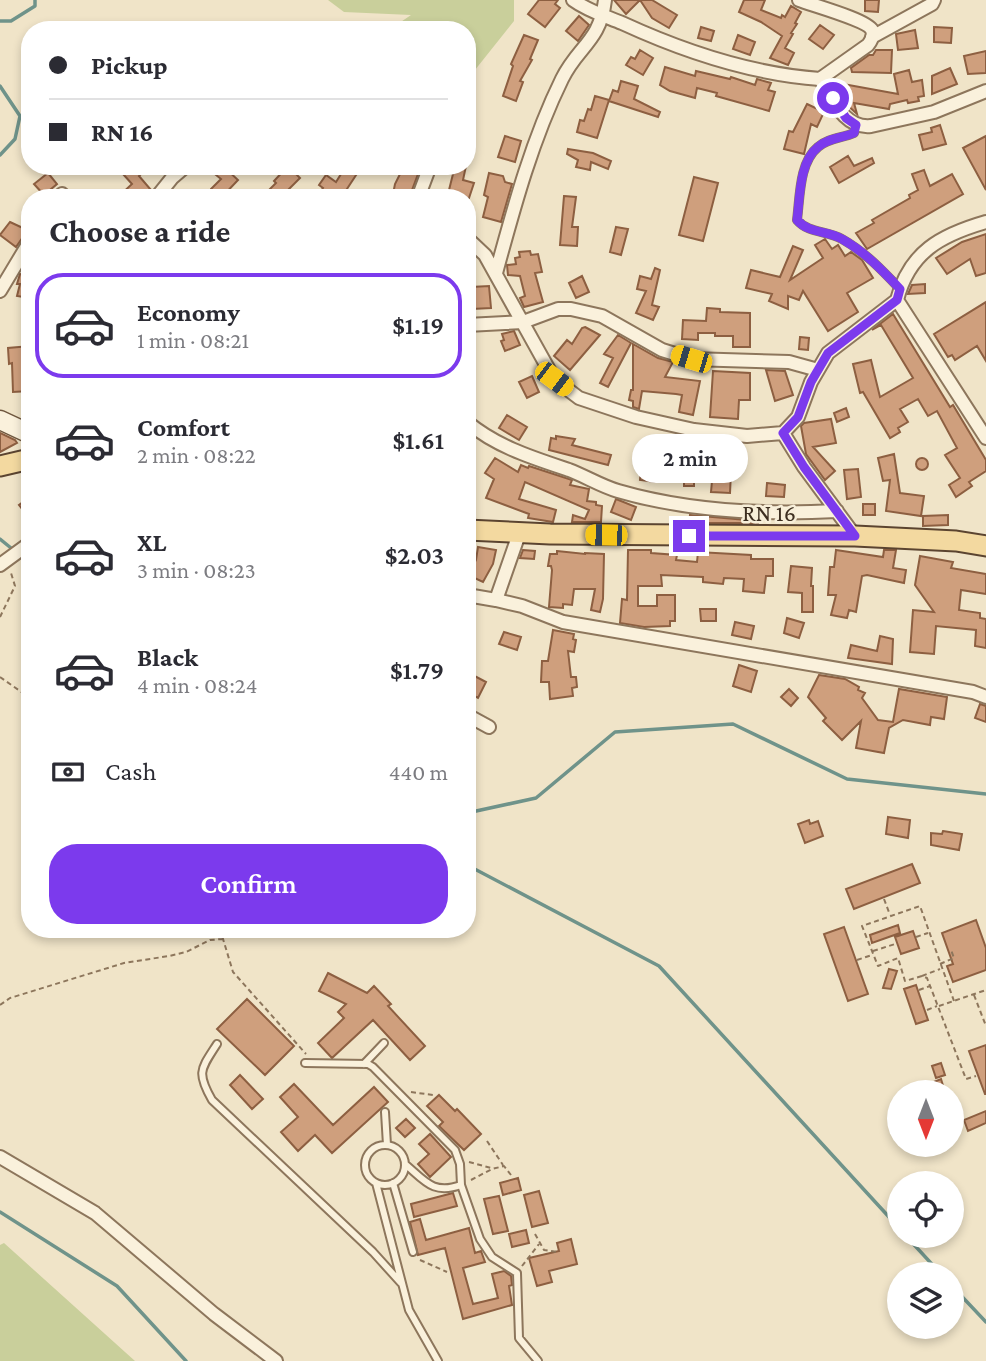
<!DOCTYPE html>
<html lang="en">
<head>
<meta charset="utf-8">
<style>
  body { margin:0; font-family:"Crimson Pro",serif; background:#f2f2f3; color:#2b2b33; height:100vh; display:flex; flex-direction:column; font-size:26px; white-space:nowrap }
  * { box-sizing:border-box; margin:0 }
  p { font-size:23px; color:#7c7c81 }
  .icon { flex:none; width:38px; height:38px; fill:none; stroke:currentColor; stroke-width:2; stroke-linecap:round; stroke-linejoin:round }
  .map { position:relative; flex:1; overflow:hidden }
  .drawer { position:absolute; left:21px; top:189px; width:455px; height:749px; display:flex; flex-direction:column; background:#fff; border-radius:28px; box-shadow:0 4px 10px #0003 }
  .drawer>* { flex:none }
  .hud { position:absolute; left:21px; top:21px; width:455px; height:154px; border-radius:28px; box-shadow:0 4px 10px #0003; display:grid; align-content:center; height:154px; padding:0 28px; background:#fff }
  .needle { width:46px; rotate:180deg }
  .tools { position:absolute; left:887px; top:1080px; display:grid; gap:14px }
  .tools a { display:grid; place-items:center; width:77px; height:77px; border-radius:50%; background:#fff; box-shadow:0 4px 10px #0003; font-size:35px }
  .end { position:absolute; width:32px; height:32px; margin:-16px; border:9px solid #7c3aed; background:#fff; box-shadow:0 0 0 4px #fff }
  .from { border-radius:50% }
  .bubble { position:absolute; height:49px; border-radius:24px; background:#fff; box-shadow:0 4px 10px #0003; font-size:23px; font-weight:600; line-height:49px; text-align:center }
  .car { position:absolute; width:21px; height:42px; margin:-21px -10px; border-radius:9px; box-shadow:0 0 5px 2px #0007; background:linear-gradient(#f5c518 24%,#345 0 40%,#f5c518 0 76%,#345 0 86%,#f5c518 0) }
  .hud b { display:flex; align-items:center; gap:24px; height:66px; font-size:26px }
  .hud b+b { border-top:2px solid #e1e1e2 }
  .hud i { width:18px; height:18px; background:#2b2b33 }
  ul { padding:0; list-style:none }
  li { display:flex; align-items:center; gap:21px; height:105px; margin:0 14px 10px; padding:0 14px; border:4px solid transparent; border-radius:28px }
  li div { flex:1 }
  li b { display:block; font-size:26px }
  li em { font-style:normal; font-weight:600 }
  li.on { border-color:#7c3aed }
  li>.icon { width:63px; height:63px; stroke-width:1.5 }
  h2 { padding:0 28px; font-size:32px; line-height:84px }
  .pay { display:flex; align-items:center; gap:18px; height:77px; padding:0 28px; font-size:26px }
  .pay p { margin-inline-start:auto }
  .button { display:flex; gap:14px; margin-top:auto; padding:14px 28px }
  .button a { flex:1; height:80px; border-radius:28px; background:#7c3aed; color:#fff; font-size:28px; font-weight:600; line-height:80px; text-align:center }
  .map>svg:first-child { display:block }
  .green { fill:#c9cf9b }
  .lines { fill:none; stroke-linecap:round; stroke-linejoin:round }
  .stream { stroke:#6f938a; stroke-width:3.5 }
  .building { fill:#cf9f7d; stroke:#8d5f41; stroke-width:2 }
  .lane-casing { stroke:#8d765c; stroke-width:10 }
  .street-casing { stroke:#8d765c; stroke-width:16 }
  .secondary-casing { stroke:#6f573f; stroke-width:21 }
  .primary-casing { stroke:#5b4430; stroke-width:23 }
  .path { stroke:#8d765c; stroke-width:2; stroke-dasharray:5 3.5; stroke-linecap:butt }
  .lane { stroke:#faf1dc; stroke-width:6 }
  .street { stroke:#faf1dc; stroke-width:12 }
  .secondary { stroke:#faf1dc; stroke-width:18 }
  .primary { stroke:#f3d9a0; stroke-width:19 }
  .route { stroke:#7c3aed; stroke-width:9 }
  .labels { text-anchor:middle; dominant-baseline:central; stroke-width:5; stroke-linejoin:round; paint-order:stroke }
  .street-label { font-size:24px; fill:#3d2e20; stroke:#f7eed8 }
</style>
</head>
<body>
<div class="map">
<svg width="986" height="1361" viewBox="0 0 986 1361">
  <rect width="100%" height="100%" fill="#f0e4c8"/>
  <!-- green -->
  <path class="green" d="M328,0H514V21L467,80V30H389L411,15L344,12Z
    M4,1243L135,1361H0V1245Z"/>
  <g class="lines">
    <!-- stream -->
    <path class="stream" d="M0,21H11L35,6V0
      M0,86L20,116L15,139L0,155
      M0,539L11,548
      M25,555L30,557
      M467,813L536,798L615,732L733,724L847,779L986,794
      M467,865L659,966L900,1229
      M0,1212L117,1286L186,1361
      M906,1236L941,1274
      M952,1286L986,1322"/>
  </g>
  <!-- building -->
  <path class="building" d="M539,0H558L555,4L560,8L545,27L528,14Z
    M614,0H652L677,15L669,28L652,18L640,0L626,14Z
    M744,0H765L761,10L781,18L782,15L785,17L791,6L801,12L795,23L797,24L791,33L793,34L785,48L794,53L788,65L770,58L782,36L761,22L739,12Z
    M865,0H879L878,12L865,11Z
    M579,16L589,25L578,41L566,31Z
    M820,25L834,35L823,49L809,39Z
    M701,27L714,31L711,41L698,38Z
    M934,27L952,28L951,43L934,42Z
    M915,30L918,48L898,50L896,34Z
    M524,35L538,40L530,59L532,60L520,81L523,82L516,101L503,96L513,66L511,64Z
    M738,35L755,42L750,55L733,49Z
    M640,50L653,58L643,75L626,65L631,57L635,59Z
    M876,50H892L891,73L852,72L851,68L869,55H873Z
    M986,51V73L968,74L964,56Z
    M665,67L695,76L696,71L730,79L731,77L755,85L757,79L771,83L768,90L775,92L769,111L716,96L717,93L697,88L695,98L670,91L660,85Z
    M950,68L957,84L932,94V76Z
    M909,70L912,82L922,80L924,96L918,97L919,101L908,103L907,100L890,104L889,109L854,103L857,114L844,102L843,84L898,94L894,74Z
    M621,81L638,86L634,99L660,112L658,117L609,101L613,90L618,92Z
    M595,96L609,100L597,138L577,132L580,120L584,121L588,109L591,110Z
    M807,104L824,112L817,127L811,124L804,154L784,149L789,131L793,132Z
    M940,125L946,144L923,150L919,135L932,132L931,128Z
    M505,136L521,141L515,162L498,157Z
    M986,136V190L963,148Z
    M568,149L593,153L611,161L608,169L591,162L590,170L576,167L578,160L567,154Z
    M848,156L854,166L872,158L874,163L839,183L830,167Z
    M132,166L141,174L139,176L151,190L143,198H117L132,184L123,174Z
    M288,166L300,178L287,191L295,198H261L276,183L274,181Z
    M346,166H362L341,198H316L323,188L319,185L326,175L336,182Z
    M404,166H421L409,198H396V194H393L395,184Z
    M455,166H466L463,180L474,183L469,198H447Z
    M224,167L238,180L221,198H210L211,189L221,179L216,175Z
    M924,170L930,186L952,174L963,194L867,249L856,233L874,223L872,220L910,198L909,195L918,190L912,174Z
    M48,173L57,184L44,195L34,184Z
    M489,173L503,176L505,182L512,184L501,222L483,217L488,197L484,195Z
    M694,177L718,183L703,241L679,235Z
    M564,196L576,197L572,227H578L577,246L560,245Z
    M10,222L25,229L23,232L25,234L16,247L0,235Z
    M616,227L628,229L621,255L610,252Z
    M986,234V273L976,276L970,259L947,274L936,258L962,242Z
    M825,239L832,249L838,245L845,256L851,252L862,260L873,278L847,293L858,312L828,331L803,291L799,300L788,296V309L769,301L772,294L746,288L751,270L780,277L793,246L803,250L790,280L823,258L815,245Z
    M530,251L531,255L538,254L542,272L535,273L543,302L524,307L520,298L525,296L520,276L508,275L507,265L516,264L515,258L520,257L519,252Z
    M655,268L660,270L652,305L659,307L653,320L636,313L646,291L637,289L640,276L651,279Z
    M20,274L30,276V298L17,296L20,284H17Z
    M582,276L589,292L576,298L569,283Z
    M925,284V293L908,294L912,285Z
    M489,286L491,308L472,309L471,287Z
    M986,302V361L977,346L955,360L952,355L948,357L934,334Z
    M707,308L720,309V312L750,313V347H733V336H715V333H698V340L682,339L683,320L706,321Z
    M893,314L950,407L953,405L986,460V471L969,482L972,486L956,497L949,485L960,478L945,455L957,448L937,411L928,416L918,399L900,409L908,422L898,428L900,432L890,438L863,392L860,393L853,364L871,360L880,397L913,378L881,325L872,330Z
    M585,327L600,335L570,370L554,356L567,340L572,344L582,328Z
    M514,331L520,345L505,351L501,341L504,340L502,334Z
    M618,335L631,343L608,387L600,383L613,358L604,354Z
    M800,337L809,338L808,350L799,349Z
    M633,344L658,358L673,362L665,377L700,381L693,415L679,412L682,395L676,394L642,391L639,409L633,407V401L629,400L631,390H633Z
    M30,346V391L13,392L12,363L9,364L8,348Z
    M766,370L785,371L793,395L775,401Z
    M713,371L750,373V400H739L738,419L710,417Z
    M532,376L539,392L527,398L519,382Z
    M846,408L849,417L837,422L834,413Z
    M507,415L527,427L519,440L499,428Z
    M831,419L836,443L813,447L835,471L825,480L806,454L801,426L804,423Z
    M0,433L15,440L17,443L0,452Z
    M556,436L575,439L572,445L611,455L608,465L549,450L551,438L556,439Z
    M894,454L900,493L924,496L921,516L886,511L890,480L883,481L878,458Z
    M916 464a6 6 0 1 1 12 0a6 6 0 1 1-12 0Z
    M495,458L518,472L521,465L528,468L529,466L572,480L570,485L589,489L587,501L596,502V505L602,506L601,522H572L573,515L585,519L589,510L525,482L519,499L556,510L553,522L528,518L529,514L486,498L494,479L485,473Z
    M680,463H699V470L731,472L730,493L711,492L712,481H694V486H684V481H680Z
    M641,468L657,471L655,482L640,480Z
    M858,469L861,497L847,499L844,470Z
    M767,483L785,485L784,497L766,496Z
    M30,497V519L19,505Z
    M616,499L636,507L631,520L611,512Z
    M863,504H875V515H863Z
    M690,515L758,521V523H689Z
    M948,515V525L923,526V516Z
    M478,547L496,550L493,564L483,582L468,575L476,560Z
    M523,550L535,551L534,559L520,558Z
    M628,550H651V553L677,555L676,560L697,562L698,552L751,555V559H773V576H766L764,593L743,591L744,579L724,578L723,584L703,582V577L661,575L662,586H638V606H657V595H675V621H670V626L644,627L620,623L622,599L627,600Z
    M836,550L883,557L884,550H896L893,568L906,570L904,583L867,575L862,576L856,612L849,610L847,618L831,615L836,595H828L830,567H834Z
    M557,551L585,554V553L604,554L603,599L600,612L591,610L595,589H574L572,605L563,604V608L549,607L552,570L551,566H548L550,554H557Z
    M920,556L953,562L951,568L986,574V594L961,590L959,610L980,613V618L986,619V648L975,646L976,630L936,626L934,654L910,652L913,610L934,612L915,585Z
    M791,566L812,568L811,586H813V612H802V593L788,592Z
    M700,609H716V621H701Z
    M787,618L804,623L799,638L784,633Z
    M735,622L754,626L751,639L732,635Z
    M553,630L574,634L573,639L576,640L574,652L568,651L571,677H576L577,687L572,688L573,696L550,699L549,682H541L542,661H548Z
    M504,632L521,637L517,650L499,644Z
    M880,636L893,639L892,664L848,658L851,645L877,651Z
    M739,665L757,671L751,692L733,686Z
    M467,672L486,682L478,698L467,692Z
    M819,675L845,679L859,687L858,690L865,693L862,698L878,720L893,722L899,689L947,697L944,719L931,717L930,725L903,720L889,728L884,753L856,748L861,721L842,740L823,721L826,718L808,697Z
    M789,689L798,698L791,706L781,697Z
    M980,704L986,706V722L975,718Z
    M888,817L910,820L908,838L886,834Z
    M809,820L810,824L818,821L823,836L805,843L798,824Z
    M943,831L962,834L959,850L931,845V833L942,834Z
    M912,864L920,883L854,909L846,889Z
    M976,920L986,948V970L953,982L947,966L953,964L942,933Z
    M898,925L900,933L872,943L870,935Z
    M844,927L868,994L848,1001L824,934Z
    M913,931L919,948L901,954L895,937Z
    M889,969L897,971L891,989L883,988Z
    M328,973L367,993L374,986L391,1004L388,1006L425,1046L410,1060L373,1020L332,1058L318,1043L344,1018L338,1012L346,1004L319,991Z
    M916,985L928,1020L916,1024L904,989Z
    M247,999L294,1046L265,1075L217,1029Z
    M986,1045V1094H985L969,1051Z
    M941,1063L945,1075L936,1078L932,1066Z
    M240,1075L263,1099L252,1109L230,1085Z
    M941,1079L945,1092H934L931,1083Z
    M294,1084L333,1125L374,1087L388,1102L332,1153L315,1135L298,1151L281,1132L298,1117L280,1097Z
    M439,1095L455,1111L457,1109L481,1134L464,1150L439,1126L443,1122L427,1106Z
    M986,1111V1123L968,1131L964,1120Z
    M406,1119L415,1128L405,1137L396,1128Z
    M430,1134L451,1157L430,1177L418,1164L429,1154L419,1144Z
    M518,1178L521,1190L503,1195L500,1183Z
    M539,1191L548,1223L532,1227L524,1195Z
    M453,1193L457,1206L414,1217L411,1204Z
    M499,1196L508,1231L493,1234L484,1199Z
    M420,1219L426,1240L469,1228L475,1253L481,1251L485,1262L463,1268L473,1304L498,1298L492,1274L504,1271L511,1276L512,1285L509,1286L512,1305L463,1319L445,1248L418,1255L410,1222Z
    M526,1230L529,1243L512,1247L509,1234Z
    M571,1239L577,1264L549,1271L552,1282L537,1286L529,1258L559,1251L557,1243Z"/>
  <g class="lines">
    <!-- lane casing -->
    <g class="lane-casing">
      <path id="lane" d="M856,125L854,133C843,138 828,138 818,147C799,162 800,198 797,220C809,234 827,230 842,239C865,252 882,270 900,289
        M217,1044C201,1069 196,1072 212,1100L373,1252L401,1283
        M305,1063L368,1064L373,1067L455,1150L460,1164L461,1185L480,1239L492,1257L517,1273L519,1338L538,1361
        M364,1064L384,1043
        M385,1112L387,1145
        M365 1165a20 20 0 1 1 40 0a20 20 0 1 1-40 0Z
        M405,1164C425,1181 433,1195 461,1185
        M376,1183L409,1310L438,1361
        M393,1183L413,1252"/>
    </g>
    <!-- street casing -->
    <g class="street-casing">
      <path id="street" d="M573,0C588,11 605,16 622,23C685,52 750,74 820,79
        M799,0C812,5 867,20 872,30C874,35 871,41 868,45L820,79C833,99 844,129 871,126L934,112L986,91
        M872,37L932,4L934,0
        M60,198L62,194
        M156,198L172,178L186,166
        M418,198L430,166
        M986,222C941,235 909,252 897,300L986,438
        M467,238L485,255L554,379L579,398L636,417L694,430L747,436L783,433L798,417L811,382L828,353L897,300
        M496,273C514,207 532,140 562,79C578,46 600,42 605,0
        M0,291L30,241
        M467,325L523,322L558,309H571L602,316L662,350L691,359L789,362L818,370
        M467,422C497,447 533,458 569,470C585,476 601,486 618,491C687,511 765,515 837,511
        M783,433L804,467L855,536
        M519,534L496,600L522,606L563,622L973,692L986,697
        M0,565L30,543
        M467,595L496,600
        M467,715L489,727
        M0,1157L95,1213L214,1314L276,1361"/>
    </g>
    <!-- secondary casing -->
    <g class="secondary-casing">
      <path id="secondary" d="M0,420L30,434"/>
    </g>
    <!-- primary casing -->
    <g class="primary-casing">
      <path id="primary" d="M0,466L30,459
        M467,530L550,534L855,536L956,541L986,546"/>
    </g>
    <!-- path -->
    <path class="path" d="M0,617L15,586L11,573
      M0,677L30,698
      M884,899L890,915
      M220,929L233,972L306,1054
      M916,937L928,933
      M873,951L895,944
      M857,960L872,955
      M940,964L954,958L951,950
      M922,976L940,969
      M919,990L930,986
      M974,995L986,1026
      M954,1001L920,906L862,926L878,966L898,958L905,981L922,976L927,978L966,1079L976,1076
      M0,1005L10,998L124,963L169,956L186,952L210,940L223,939
      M939,1006L986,990
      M927,1010L937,1006
      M411,1092L433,1095
      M487,1141L503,1165
      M469,1162L491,1168
      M471,1180L492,1169L504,1166L511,1175
      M535,1234L544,1250L557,1252
      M420,1260L447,1272
      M522,1266L539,1244"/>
    <!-- lane -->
    <use href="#lane" class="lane"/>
    <!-- street -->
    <use href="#street" class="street"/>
    <!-- secondary -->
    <use href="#secondary" class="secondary"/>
    <!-- primary -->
    <use href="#primary" class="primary"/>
  </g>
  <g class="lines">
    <!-- route -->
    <path class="route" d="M689,536H855L804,467L783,433L798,417L811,382L828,353L897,300L900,289C882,270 865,252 842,239C827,230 809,234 797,220C800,198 799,162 818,147C828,138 843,138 854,133L856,125L846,118L833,98"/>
  </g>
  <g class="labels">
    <!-- street labels -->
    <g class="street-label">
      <text x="769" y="512">RN 16</text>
    </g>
  </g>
</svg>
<div class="tools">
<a><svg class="needle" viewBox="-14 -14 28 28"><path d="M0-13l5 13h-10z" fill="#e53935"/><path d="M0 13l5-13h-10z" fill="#7c7c81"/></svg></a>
<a><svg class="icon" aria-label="locate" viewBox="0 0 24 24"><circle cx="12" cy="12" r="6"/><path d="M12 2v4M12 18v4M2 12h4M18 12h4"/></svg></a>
<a><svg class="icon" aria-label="layers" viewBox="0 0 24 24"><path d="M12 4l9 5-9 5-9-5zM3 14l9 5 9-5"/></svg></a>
</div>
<i class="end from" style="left:833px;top:98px"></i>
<i class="end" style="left:689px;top:536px"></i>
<div class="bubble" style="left:632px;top:434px;width:116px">2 min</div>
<i class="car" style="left:691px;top:359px;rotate:287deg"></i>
<i class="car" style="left:554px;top:379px;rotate:127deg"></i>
<i class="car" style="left:606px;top:535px;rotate:271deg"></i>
<div class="hud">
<b><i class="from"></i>Pickup</b>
<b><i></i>RN 16</b>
</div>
<section class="drawer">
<h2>Choose a ride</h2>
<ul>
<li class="on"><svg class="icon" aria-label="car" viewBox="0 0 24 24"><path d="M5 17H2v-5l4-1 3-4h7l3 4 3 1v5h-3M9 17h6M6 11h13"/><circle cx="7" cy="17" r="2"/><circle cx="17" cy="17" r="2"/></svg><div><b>Economy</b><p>1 min · 08:21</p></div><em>$1.19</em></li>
<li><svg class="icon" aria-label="car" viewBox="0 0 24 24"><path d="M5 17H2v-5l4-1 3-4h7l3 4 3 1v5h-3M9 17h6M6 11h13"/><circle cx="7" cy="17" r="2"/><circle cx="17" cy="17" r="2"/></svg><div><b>Comfort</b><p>2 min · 08:22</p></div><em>$1.61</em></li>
<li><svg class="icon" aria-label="car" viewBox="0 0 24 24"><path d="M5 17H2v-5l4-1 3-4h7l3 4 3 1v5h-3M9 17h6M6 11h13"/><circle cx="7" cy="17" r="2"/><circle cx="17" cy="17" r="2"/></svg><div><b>XL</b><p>3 min · 08:23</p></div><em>$2.03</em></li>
<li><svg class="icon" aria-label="car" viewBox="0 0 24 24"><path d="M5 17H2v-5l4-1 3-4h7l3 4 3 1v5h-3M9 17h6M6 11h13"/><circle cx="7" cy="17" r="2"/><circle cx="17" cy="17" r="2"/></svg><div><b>Black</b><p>4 min · 08:24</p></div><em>$1.79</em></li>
</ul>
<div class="pay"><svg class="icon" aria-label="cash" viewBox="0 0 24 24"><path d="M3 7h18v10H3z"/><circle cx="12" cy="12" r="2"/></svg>Cash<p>440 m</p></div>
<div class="button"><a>Confirm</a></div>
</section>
</div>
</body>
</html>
